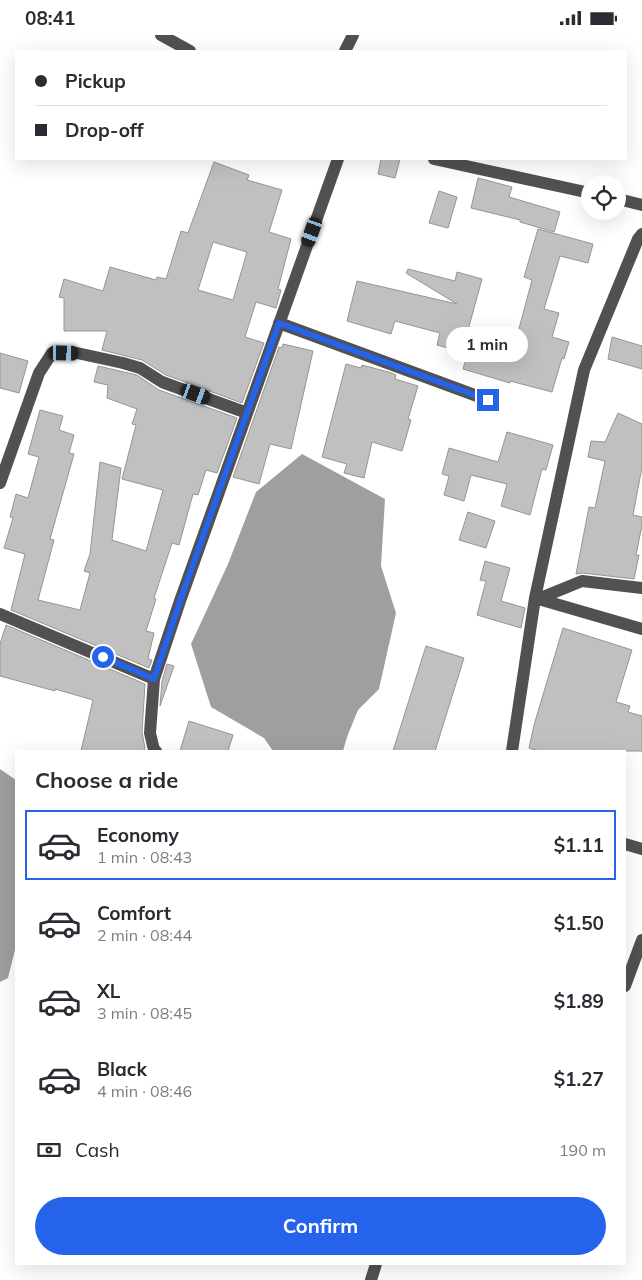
<!DOCTYPE html>
<html lang="en">
<head>
<meta charset="utf-8">
<style>
  body { margin:0; font-family:Mulish,sans-serif; background:#f7f7f7; color:#2b2b33; height:100vh; display:flex; flex-direction:column; font-size:19px; white-space:nowrap }
  * { box-sizing:border-box; margin:0 }
  p { font-size:16px; color:#7c7c81 }
  .icon { flex:none; width:28px; height:28px; fill:none; stroke:currentColor; stroke-width:2; stroke-linecap:round; stroke-linejoin:round }
  .map { position:relative; flex:1; overflow:hidden }
  .side { position:absolute; left:15px; top:715px; width:611px; height:515px; display:flex; flex-direction:column; background:#fff; border-radius:0px; box-shadow:0 5px 20px #0002 }
  .side>* { flex:none }
  .banner { position:absolute; left:15px; top:15px; width:612px; height:110px; border-radius:0px; box-shadow:0 5px 20px #0002; display:grid; align-content:center; height:110px; padding:0 20px; background:#fff }
  .buttons { position:absolute; left:581px; top:140px; display:grid; gap:10px }
  .buttons a { display:grid; place-items:center; width:45px; height:45px; border-radius:50%; background:#fff; box-shadow:0 5px 20px #0002; font-size:25px }
  .end { position:absolute; width:22px; height:22px; margin:-11px; border:6px solid #2563eb; background:#fff; box-shadow:0 0 0 2px #fff }
  .from { border-radius:50% }
  .bubble { position:absolute; height:35px; border-radius:18px; background:#fff; box-shadow:0 5px 20px #0002; font-size:16px; font-weight:700; line-height:35px; text-align:center }
  .car { position:absolute; width:15px; height:30px; margin:-15px -8px; border-radius:6px; box-shadow:0 0 4px 1px #0007; background:linear-gradient(#222 24%,#8ab4d8 0 40%,#222 0 76%,#8ab4d8 0 86%,#222 0) }
  .banner b { display:flex; align-items:center; gap:18px; height:48px; font-size:19px }
  .banner b+b { border-top:1px solid #e1e1e2 }
  .banner i { width:12px; height:12px; background:#2b2b33 }
  ul { padding:0; list-style:none }
  li { display:flex; align-items:center; gap:15px; height:70px; margin:0 10px 8px; padding:0 10px; border:2px solid transparent; border-radius:0px }
  li div { flex:1 }
  li b { display:block; font-size:19px }
  li em { font-style:normal; font-weight:700 }
  li.selected { border-color:#2563eb }
  li>.icon { width:45px; height:45px; stroke-width:1.5 }
  h2 { padding:0 20px; font-size:22px; line-height:60px }
  .pay { display:flex; align-items:center; gap:12px; height:55px; padding:0 20px; font-size:19px }
  .pay p { margin-inline-start:auto }
  .primary-button { display:flex; gap:10px; margin-top:auto; padding:10px 20px }
  .primary-button a { flex:1; height:58px; border-radius:30px; background:#2563eb; color:#fff; font-size:20px; font-weight:700; line-height:58px; text-align:center }
  .status { display:flex; justify-content:space-between; align-items:center; height:35px; padding:0 25px; background:#fff; direction:ltr }
  .status svg { height:14px; fill:currentColor }
  .map>svg:first-child { display:block }
  .water { fill:#9f9f9f }
  .building { fill:#c0c0c0; stroke:#959595; fill-rule:evenodd }
  .lines { fill:none; stroke-linecap:round; stroke-linejoin:round }
  .minor { stroke:#515151; stroke-width:12 }
  .route { stroke:#2563eb; stroke-width:6 }
</style>
</head>
<body>
<div class="status"><b>08:41</b><svg viewBox="0 0 49 12"><path d="M0 12V9h3v3zM5 12V6h3v6zM10 12V3h3v9zM15 12V0h3v12zM26 1h20v11H26zM47 4h2v5h-2z"/></svg></div>
<div class="map">
<svg width="642" height="1245" viewBox="0 0 642 1245">
  <rect width="100%" height="100%" fill="#fff"/>
  <!-- water -->
  <path class="water" d="M302,419L385,464L381,531L396,578L379,654L358,675L347,702L343,716H273L264,703L211,672L191,609L228,529L256,457Z
    M0,734L16,745V911L8,943L0,947Z"/>
  <!-- building -->
  <path class="building" d="M381,124H400L395,143L378,139Z
    M214,127L249,140L247,145L282,155L269,197L291,204L278,254L281,255L276,273L256,267L245,302L264,308L242,368L166,340L142,325L102,315L107,296H64V263L59,262L64,244L103,256L110,232L156,245L157,242L166,244L181,196L188,198ZM213,207L247,217L233,265L198,255Z
    M478,143L512,152L509,162L560,177L554,197L520,187V185L471,173Z
    M439,156L457,162L448,193L429,188Z
    M538,194L593,209L588,228L560,221L544,274L559,278L552,302L569,307L564,324L562,323L552,357L510,346V348L463,334L472,304L513,316L532,245L524,242Z
    M408,234L455,246L457,237L482,244L462,317L437,310L440,298L395,286L391,299L347,286L357,246L457,269L406,238Z
    M612,302L642,311V334L608,324Z
    M283,309L313,316L291,414L270,409L259,449L233,442L279,312L282,313Z
    M0,318L28,326L19,358L0,353Z
    M346,329L361,333L362,330L392,338L396,340L395,344L418,351L408,384L411,385L402,416L372,407L364,443L344,438L347,429L322,422Z
    M98,331L137,340L159,355L237,383L217,438L206,435L198,460L193,459L179,510L172,508L154,563L156,564L146,596L154,598L148,624L152,625L149,633L11,575L25,519L4,513L13,483L10,482L16,459L28,463L39,422L28,419L40,375L63,381L59,395L74,400L69,418L74,419L50,504L54,505L38,565L80,575L90,538L84,536L90,519L100,427L121,433L112,505L146,516L163,455L122,444L136,390L132,389L137,374L107,363L108,350L94,347Z
    M618,378L642,389V432L633,480L642,482V490L636,520H639L634,544L583,538L576,539L589,472L595,473L605,426L588,422L591,406L605,407Z
    M507,397L553,410L546,435L542,434L530,480L501,471L507,449L471,440L464,466L444,460L449,441L442,439L449,413L498,427Z
    M468,477L495,486L486,513L459,505Z
    M485,526L510,533L501,566L525,573L521,593L477,580L486,546L480,545Z
    M6,590L145,649L142,697L145,713L144,716H81L93,665L55,654V656L0,641V609Z
    M563,593L632,615L616,667L630,671L628,677L642,681V716H539L529,713L534,690Z
    M426,611L464,623L435,716H393Z
    M167,629L174,631L160,671L162,646Z
    M189,686L233,700L228,716H180Z"/>
  <g class="lines">
    <!-- minor -->
    <path class="minor" d="M161,0L190,16
      M345,16L353,0
      M434,124L590,158
      M618,164L642,170
      M279,288L488,365
      M0,448L39,338L52,318H77L123,328L140,333L162,347L247,378
      M535,563L642,594
      M538,564L582,546L642,553
      M0,579L154,644
      M156,716L154,715L150,698L154,644L180,566L338,124
      M512,716L535,563L584,335L638,204L642,199
      M625,809L642,814
      M625,951L642,905
      M371,1245L376,1229"/>
  </g>
  <g class="lines">
    <!-- route -->
    <path class="route" d="M103,622L154,644L180,566L279,288L488,365"/>
  </g>
</svg>
<div class="buttons">
<a><svg class="icon" aria-label="locate" viewBox="0 0 24 24"><circle cx="12" cy="12" r="6"/><path d="M12 2v4M12 18v4M2 12h4M18 12h4"/></svg></a>
</div>
<i class="end from" style="left:103px;top:622px"></i>
<i class="end" style="left:488px;top:365px"></i>
<div class="bubble" style="left:446px;top:292px;width:82px">1 min</div>
<i class="car" style="left:312px;top:197px;rotate:200deg"></i>
<i class="car" style="left:64px;top:318px;rotate:91deg"></i>
<i class="car" style="left:196px;top:359px;rotate:110deg"></i>
<div class="banner">
<b><i class="from"></i>Pickup</b>
<b><i></i>Drop-off</b>
</div>
<section class="side">
<h2>Choose a ride</h2>
<ul>
<li class="selected"><svg class="icon" aria-label="car" viewBox="0 0 24 24"><path d="M5 17H2v-5l4-1 3-4h7l3 4 3 1v5h-3M9 17h6M6 11h13"/><circle cx="7" cy="17" r="2"/><circle cx="17" cy="17" r="2"/></svg><div><b>Economy</b><p>1 min · 08:43</p></div><em>$1.11</em></li>
<li><svg class="icon" aria-label="car" viewBox="0 0 24 24"><path d="M5 17H2v-5l4-1 3-4h7l3 4 3 1v5h-3M9 17h6M6 11h13"/><circle cx="7" cy="17" r="2"/><circle cx="17" cy="17" r="2"/></svg><div><b>Comfort</b><p>2 min · 08:44</p></div><em>$1.50</em></li>
<li><svg class="icon" aria-label="car" viewBox="0 0 24 24"><path d="M5 17H2v-5l4-1 3-4h7l3 4 3 1v5h-3M9 17h6M6 11h13"/><circle cx="7" cy="17" r="2"/><circle cx="17" cy="17" r="2"/></svg><div><b>XL</b><p>3 min · 08:45</p></div><em>$1.89</em></li>
<li><svg class="icon" aria-label="car" viewBox="0 0 24 24"><path d="M5 17H2v-5l4-1 3-4h7l3 4 3 1v5h-3M9 17h6M6 11h13"/><circle cx="7" cy="17" r="2"/><circle cx="17" cy="17" r="2"/></svg><div><b>Black</b><p>4 min · 08:46</p></div><em>$1.27</em></li>
</ul>
<div class="pay"><svg class="icon" aria-label="cash" viewBox="0 0 24 24"><path d="M3 7h18v10H3z"/><circle cx="12" cy="12" r="2"/></svg>Cash<p>190 m</p></div>
<div class="primary-button"><a>Confirm</a></div>
</section>
</div>
</body>
</html>
